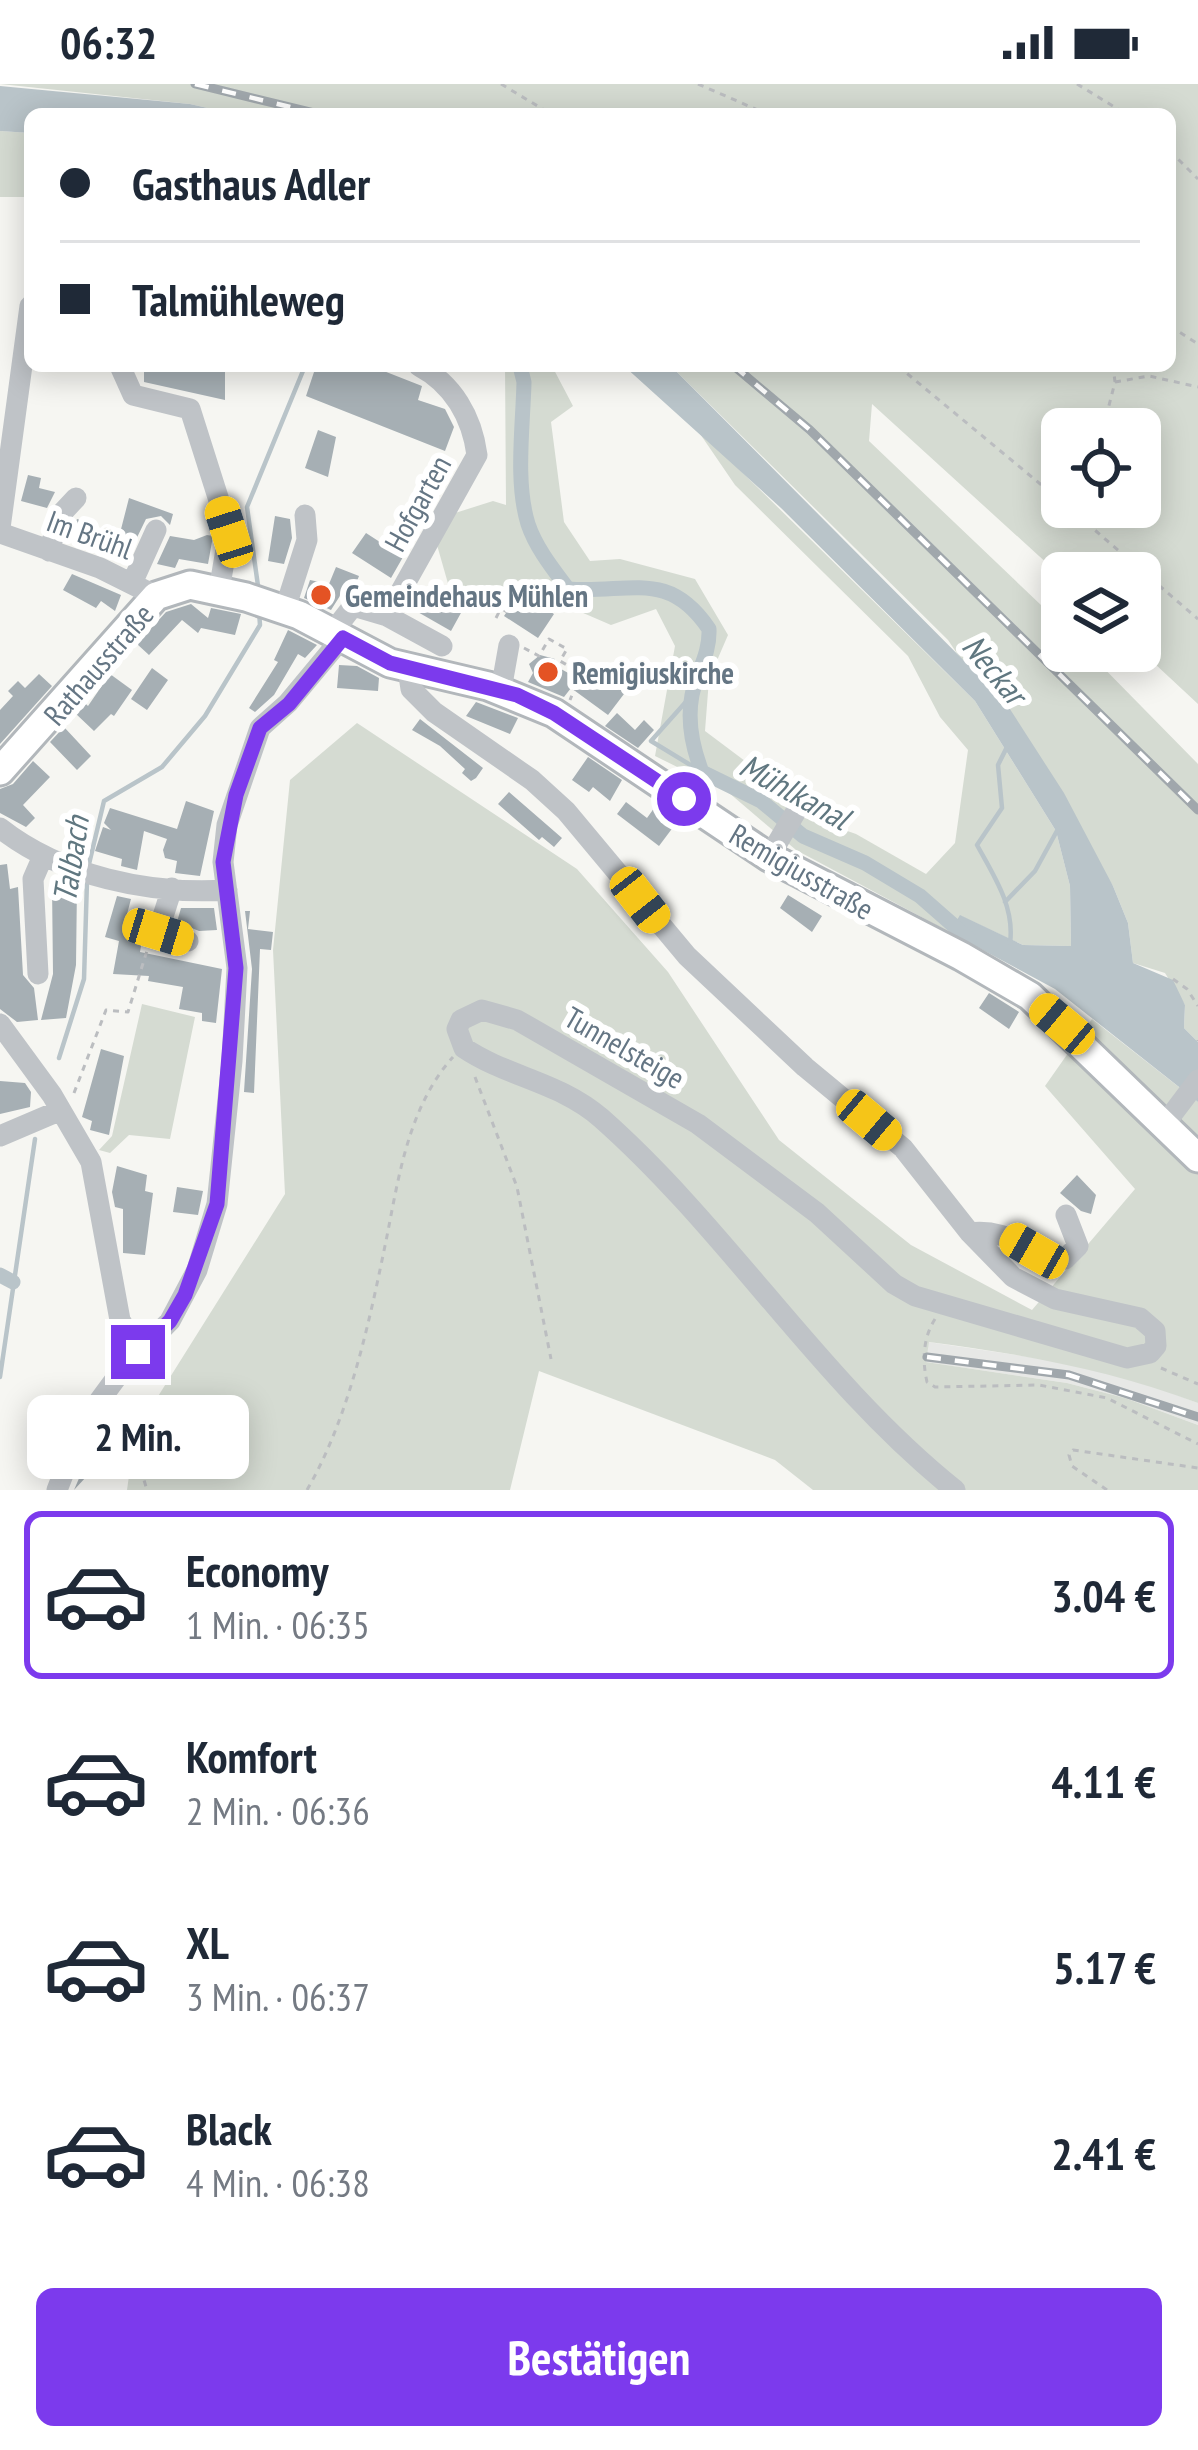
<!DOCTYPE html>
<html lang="de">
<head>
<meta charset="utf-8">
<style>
  body { margin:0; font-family:"PT Sans Narrow",sans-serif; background:#f6f6f7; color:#1f2937; height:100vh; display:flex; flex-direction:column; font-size:45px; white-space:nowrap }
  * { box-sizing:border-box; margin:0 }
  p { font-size:39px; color:#747a83 }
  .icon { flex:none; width:66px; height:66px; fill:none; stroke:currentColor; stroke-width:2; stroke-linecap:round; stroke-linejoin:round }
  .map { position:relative; height:1406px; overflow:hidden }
  .details { display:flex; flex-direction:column; background:#fff; flex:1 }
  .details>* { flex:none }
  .banner { position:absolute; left:24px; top:24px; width:1152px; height:264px; border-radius:18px; box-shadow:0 6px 30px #0003; display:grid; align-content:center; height:264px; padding:0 36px; background:#fff }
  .tools { position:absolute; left:1041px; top:324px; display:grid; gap:24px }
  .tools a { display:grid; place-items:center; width:120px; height:120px; border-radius:18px; background:#fff; box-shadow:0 6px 30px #0003; font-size:60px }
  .end { position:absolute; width:54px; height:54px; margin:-27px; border:15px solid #7c3aed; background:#fff; box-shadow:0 0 0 6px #fff }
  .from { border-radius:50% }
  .bubble { position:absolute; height:84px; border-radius:18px; background:#fff; box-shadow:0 6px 30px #0003; font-size:39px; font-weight:600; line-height:84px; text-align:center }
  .car { position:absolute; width:36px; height:72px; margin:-36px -18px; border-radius:15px; box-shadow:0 0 9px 3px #0007; background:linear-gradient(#f5c518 24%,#345 0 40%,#f5c518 0 76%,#345 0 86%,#f5c518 0) }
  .banner b { display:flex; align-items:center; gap:42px; height:114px; font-size:45px }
  .banner b+b { border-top:3px solid #e0e1e3 }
  .banner i { width:30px; height:30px; background:#1f2937 }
  ul { padding:21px 0 0; list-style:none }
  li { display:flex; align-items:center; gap:36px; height:168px; margin:0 24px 18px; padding:0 12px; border:6px solid transparent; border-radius:18px }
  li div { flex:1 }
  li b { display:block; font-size:45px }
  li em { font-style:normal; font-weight:600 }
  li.active { border-color:#7c3aed }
  li>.icon { width:108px; height:108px; stroke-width:1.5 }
  .cta { display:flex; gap:24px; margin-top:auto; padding:24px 36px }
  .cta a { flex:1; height:138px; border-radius:18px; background:#7c3aed; color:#fff; font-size:48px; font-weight:600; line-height:138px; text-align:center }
  .status { display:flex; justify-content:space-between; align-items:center; height:84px; padding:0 60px; background:#fff; direction:ltr }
  .status svg { height:33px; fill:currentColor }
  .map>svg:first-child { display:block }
  .built { fill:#e7e8e6 }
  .green { fill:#d5dbd2; fill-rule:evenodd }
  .water { fill:#b9c4c9 }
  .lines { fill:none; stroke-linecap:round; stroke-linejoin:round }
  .stream { stroke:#b9c4c9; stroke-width:4.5 }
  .canal { stroke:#b9c4c9; stroke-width:15 }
  .building { fill:#a6afb4 }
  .major-casing { stroke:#b2b7bb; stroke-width:33 }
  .path { stroke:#bbbdc0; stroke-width:3; stroke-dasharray:6 6; stroke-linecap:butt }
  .minor { stroke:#bfc3c7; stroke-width:21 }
  .major { stroke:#fff; stroke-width:27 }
  .rail-casing { stroke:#a0a7ac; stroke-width:9 }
  .rail { stroke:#fff; stroke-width:4.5; stroke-dasharray:14; stroke-linecap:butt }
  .route { stroke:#7c3aed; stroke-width:15 }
  .poi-dot { fill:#e45324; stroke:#fff; stroke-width:4.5 }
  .labels { text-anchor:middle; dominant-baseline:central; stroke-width:12; stroke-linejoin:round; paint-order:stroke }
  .street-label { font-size:30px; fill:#657684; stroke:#fff }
  .poi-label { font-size:30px; font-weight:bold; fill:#657684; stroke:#fff; text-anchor:start }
  .water-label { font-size:33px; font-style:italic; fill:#607780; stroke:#fff }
</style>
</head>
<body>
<div class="status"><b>06:32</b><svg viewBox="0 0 49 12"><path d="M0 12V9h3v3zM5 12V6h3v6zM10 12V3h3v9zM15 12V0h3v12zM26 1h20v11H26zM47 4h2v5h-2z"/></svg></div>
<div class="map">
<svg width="1198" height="1406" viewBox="0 0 1198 1406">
  <rect width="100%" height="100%" fill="#f6f6f2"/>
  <!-- built -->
  <path class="built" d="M928,1258L1071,1279L1131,1294L1198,1319V1341L1125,1314L1067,1299L926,1278Z"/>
  <!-- green -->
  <path class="green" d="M0,0H1198V620L1140,566V489H1062V493L872,320L869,357L1062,541V567H1087L1198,680V958L1184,944L1185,921L1165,889L1133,879L1128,839L1113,802L948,556L671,282H1170V30H234L190,20ZM1062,345H1140V423H1062Z
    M0,47L30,49V113H0Z
    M505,282H552L573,322L551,338L564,438L590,477L620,475L695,495L728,551L709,595L705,647L801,719L813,735L856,750L926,790L955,759L968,666L940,633L908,572L735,401L694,341L975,617L1056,747L1070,802L1071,862L1023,861L961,832L954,841L955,851L796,766L728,708L655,672L675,562L656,525L611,541L560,519L555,529L519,507L509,522L501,517L497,523L485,514L478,520L449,503L437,461L452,430L493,417L506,421Z
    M357,639L577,785L668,888L779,1056L911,1161L1032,1226L1135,1105L1045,1002L1092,935L1198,1018V1319C1110,1286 1022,1270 929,1258L926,1278L1067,1299L1125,1314L1198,1341V1406H813L775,1376L539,1287L510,1406H127L135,1349L285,1110L273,866L290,696Z
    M142,920L195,933L170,1055L129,1051L110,1069L99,1066L112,1052Z"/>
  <!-- water -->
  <path class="water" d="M0,2L190,20L234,30H30V49L0,47Z
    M624,282H671L1006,619L1064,709L1113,802L1128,839L1133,879L1173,896L1185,921L1184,944L1198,958V1018L1055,905L955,851L954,841L960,831L1023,861L1071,862L1070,802L1056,747L975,617L781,424Z"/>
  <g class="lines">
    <!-- stream -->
    <path class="stream" d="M259,509L247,423L305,282
      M692,611L651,657L702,688
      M1008,661L998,681L1002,724L977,761C994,792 1015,823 1010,859
      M89,780L104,717L162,683L205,632L260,541L259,527
      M1005,818L1035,787L1058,745
      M59,974L84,895L87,797
      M0,1293L35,1055"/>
    <!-- canal -->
    <path class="canal" d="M520,282L524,298C523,342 515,398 528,440C536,464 553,485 568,505C629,510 668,484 709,545C710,571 697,587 692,611C687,637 693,665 702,688L761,717L803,752L865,779L920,812L969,855
      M0,1191L13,1198"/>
  </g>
  <!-- building -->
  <path class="building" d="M144,282H225V316L144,298Z
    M316,282H371L422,302L418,316L445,325L454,343L445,367L306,312Z
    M318,346L336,353L328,393L305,384Z
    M28,391L41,394L39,404L55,408L47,424L21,417Z
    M129,414L173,430L170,441L161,432L146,435L126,476L68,457L77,435L93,440L92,446L119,453Z
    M275,432L290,435L292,454L284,480L268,477Z
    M366,449L403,473L391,494L352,469Z
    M207,451L213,452L208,480L179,475L175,484L157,480L170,452L194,456Z
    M336,483L359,492L353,507L345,504L331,526L304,514L310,496L329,500Z
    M72,490L121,511L115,527L101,517L96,524L63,506Z
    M421,506L443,518L448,507L467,518L451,547L409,523Z
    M520,508L554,530L538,554L504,532Z
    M191,520L208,534L211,524L241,530L235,551L201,544L198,549L182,536L149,571L137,560L166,528Z
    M288,546L317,561L305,574L298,570L274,611L255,628L249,624L278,578L274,576Z
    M540,571L555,575L552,580L588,600L595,592L609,602L639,582L649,595L624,610L608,631L571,604L564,613L528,598L533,589L529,580Z
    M339,581L357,582L379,594L378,607L337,604Z
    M152,584L168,596L147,626L131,615Z
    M39,590L52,602L0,660V626L13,612L8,607L18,597L25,604Z
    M110,590L132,606L114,632L111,630L94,647L75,629L85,619L88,622Z
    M476,618L518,634L510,650L466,632Z
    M617,629L635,646L644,636L654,646L638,664L605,642Z
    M420,635L483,684L476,694L471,697L462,689L465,685L440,662L412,646Z
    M64,643L91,672L77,686L50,658Z
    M588,673L622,696L610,717L593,703L589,708L572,696Z
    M33,677L50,693L23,721L35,734L26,743L0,729V705L13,700Z
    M509,708L562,754L554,763L542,753L539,756L498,720Z
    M186,717L214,727L200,792L175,789L177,777L165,774L163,766L167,755L144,747L137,786L121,782L122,775L95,767L103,743L111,746L104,739L110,724L177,745Z
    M626,718L647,734L657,720L686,739L680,747L674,742L659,762L617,730Z
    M7,780L10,805L18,803L23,891L34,904L38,936L17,938L0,925V781Z
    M52,801H77L76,881L66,934L41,936L53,890Z
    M788,811L822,832L812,848L780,824Z
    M117,812L131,815L126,834L145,839L140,868L222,885L216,939L202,937V929L179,925L183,903L148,897L149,892L113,890L119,857L105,853Z
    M181,824H214L217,846L199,847L177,838Z
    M245,827H250L248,845L273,848L271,866L260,865L254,1009L244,1008L252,885Z
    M989,909L1019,928L1009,945L979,924Z
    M101,965L124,972L109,1051L90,1046L92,1037L82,1033Z
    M0,997L25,999L31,1008L30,1023L0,1030Z
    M117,1082L147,1091L145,1107L153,1109L145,1171L123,1169V1125L115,1123L112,1108Z
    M1077,1091L1096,1111L1091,1130L1081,1127L1060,1109Z
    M177,1103L203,1107L198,1131L173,1128Z
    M104,1336L115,1344L92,1374L99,1379L74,1406Z"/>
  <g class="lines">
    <!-- major casing -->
    <g class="major-casing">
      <path id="major" d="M0,687L156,512L190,501L246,513L299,531L390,579L488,602L554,629L769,773L961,872L1030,912L1198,1074"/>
    </g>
    <!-- path -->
    <path class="path" d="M501,0L551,30
      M698,0L767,30
      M1077,0L1126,30
      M1170,67L1198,95
      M1170,242L1198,260
      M898,282L1062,418
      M1115,298L1149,292L1198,303
      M1103,345L1115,298L1113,282
      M1068,423L1198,535
      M1091,439V423
      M496,534L501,524L507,528
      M524,564L539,572L549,555L567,565L560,577L581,589L570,616
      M1173,895L1187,905L1198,922
      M1198,957V956
      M475,993L517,1103L551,1275
      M74,1009L106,926L128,928L149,860
      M935,1235C923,1254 922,1276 927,1298L935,1303L1039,1301L1107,1314L1198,1360
      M1161,1284L1198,1300
      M120,1316L147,1406
      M307,1406C350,1332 370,1235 387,1152C399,1091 409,1022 453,973
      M1107,1406L1072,1382L1069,1371L1073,1366L1198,1384"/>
    <!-- minor -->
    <path class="minor" d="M120,282L133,311L190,325L229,448L219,507
      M0,444L30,222
      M0,449L100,484L156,512
      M49,467L61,430L76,414
      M133,497L156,446
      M285,525L307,456L305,431
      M387,532L442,562
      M332,549L353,522L387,532L477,371C472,333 453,300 419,282
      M408,585L411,605L434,628L532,696L566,727L687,872L805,983L903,1064L970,1149L1013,1193L1055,1215L1140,1234L1155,1247L1156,1262L1150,1269L1127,1274L915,1212L894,1200L817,1129L698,1040L517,936L482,926L461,936L457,945L464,964C507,993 560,998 601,1034C729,1147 820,1298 955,1406
      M501,606L509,561
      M0,744C61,792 150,811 227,806
      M769,773L804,714
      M172,804L158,848L188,857
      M38,890L33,795L43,772
      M0,940L52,1011L91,1078L120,1236L138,1268
      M1164,1041L1198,996
      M0,1052L61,1026
      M970,1149C1005,1144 1031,1167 1065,1175L1078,1162L1066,1131
      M57,1406L83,1339L122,1286L170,1237L197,1186L217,1120L232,977L237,884L223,778L227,741L260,644L288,619L342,554"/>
    <!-- major -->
    <use href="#major" class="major"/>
    <!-- rail casing -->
    <g class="rail-casing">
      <path id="rail" d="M195,0L319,30
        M734,282L810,346L1198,726
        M927,1273L1069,1291L1198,1333"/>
    </g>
    <!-- rail -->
    <use href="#rail" class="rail"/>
  </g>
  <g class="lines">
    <!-- route -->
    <path class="route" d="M138,1268L170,1237L185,1211L217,1120L236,884L223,778L236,711L260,644L289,620L343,554L390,579L517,611L554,629L684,715"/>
  </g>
  <!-- markers -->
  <g class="poi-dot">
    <circle cx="321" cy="511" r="12"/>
    <circle cx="548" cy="588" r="12"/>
  </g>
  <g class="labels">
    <!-- street labels -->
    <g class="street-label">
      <text transform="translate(417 419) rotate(-61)">Hofgarten</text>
      <text transform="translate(90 450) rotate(20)">Im Brühl</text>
      <text transform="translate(98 580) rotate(-49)">Rathausstraße</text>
      <text transform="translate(802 787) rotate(30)">Remigiusstraße</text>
      <text transform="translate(625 963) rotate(30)">Tunnelsteige</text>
    </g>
    <!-- poi labels -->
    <g class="poi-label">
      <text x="345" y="511">Gemeindehaus Mühlen</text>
      <text x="572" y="588">Remigiuskirche</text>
    </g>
    <!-- water labels -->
    <g class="water-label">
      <text transform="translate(995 585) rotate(50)">Neckar</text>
      <text transform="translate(795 707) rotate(29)">Mühlkanal</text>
      <text transform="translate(70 775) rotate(-81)">Talbach</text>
    </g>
  </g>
</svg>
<div class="tools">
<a><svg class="icon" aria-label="locate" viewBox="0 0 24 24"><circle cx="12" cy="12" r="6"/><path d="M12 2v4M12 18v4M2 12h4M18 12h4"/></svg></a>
<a><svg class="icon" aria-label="layers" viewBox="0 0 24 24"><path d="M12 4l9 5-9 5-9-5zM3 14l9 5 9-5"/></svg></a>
</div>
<i class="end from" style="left:684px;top:715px"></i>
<i class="end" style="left:138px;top:1268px"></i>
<div class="bubble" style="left:27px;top:1311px;width:222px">2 Min.</div>
<i class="car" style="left:229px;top:448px;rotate:342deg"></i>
<i class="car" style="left:640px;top:816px;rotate:142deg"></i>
<i class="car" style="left:158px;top:848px;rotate:107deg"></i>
<i class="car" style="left:1062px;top:940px;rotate:310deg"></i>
<i class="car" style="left:869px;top:1036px;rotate:130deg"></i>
<i class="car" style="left:1034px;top:1167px;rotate:300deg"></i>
<div class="banner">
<b><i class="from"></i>Gasthaus Adler</b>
<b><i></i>Talmühleweg</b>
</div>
</div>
<section class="details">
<ul>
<li class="active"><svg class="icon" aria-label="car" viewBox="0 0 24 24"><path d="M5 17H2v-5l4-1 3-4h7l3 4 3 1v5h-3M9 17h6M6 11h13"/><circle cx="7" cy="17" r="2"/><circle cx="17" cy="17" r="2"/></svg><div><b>Economy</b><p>1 Min. · 06:35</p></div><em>3.04 €</em></li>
<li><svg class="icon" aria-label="car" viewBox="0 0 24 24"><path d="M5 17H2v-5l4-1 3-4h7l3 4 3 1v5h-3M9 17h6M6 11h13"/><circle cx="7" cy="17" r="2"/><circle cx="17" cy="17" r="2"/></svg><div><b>Komfort</b><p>2 Min. · 06:36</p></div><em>4.11 €</em></li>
<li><svg class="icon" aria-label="car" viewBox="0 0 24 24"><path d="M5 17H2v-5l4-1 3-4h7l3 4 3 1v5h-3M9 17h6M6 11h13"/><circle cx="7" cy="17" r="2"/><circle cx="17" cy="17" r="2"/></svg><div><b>XL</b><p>3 Min. · 06:37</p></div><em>5.17 €</em></li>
<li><svg class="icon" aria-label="car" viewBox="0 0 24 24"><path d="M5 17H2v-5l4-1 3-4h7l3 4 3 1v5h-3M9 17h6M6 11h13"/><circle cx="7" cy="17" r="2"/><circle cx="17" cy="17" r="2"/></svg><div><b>Black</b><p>4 Min. · 06:38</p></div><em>2.41 €</em></li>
</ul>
<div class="cta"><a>Bestätigen</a></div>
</section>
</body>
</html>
